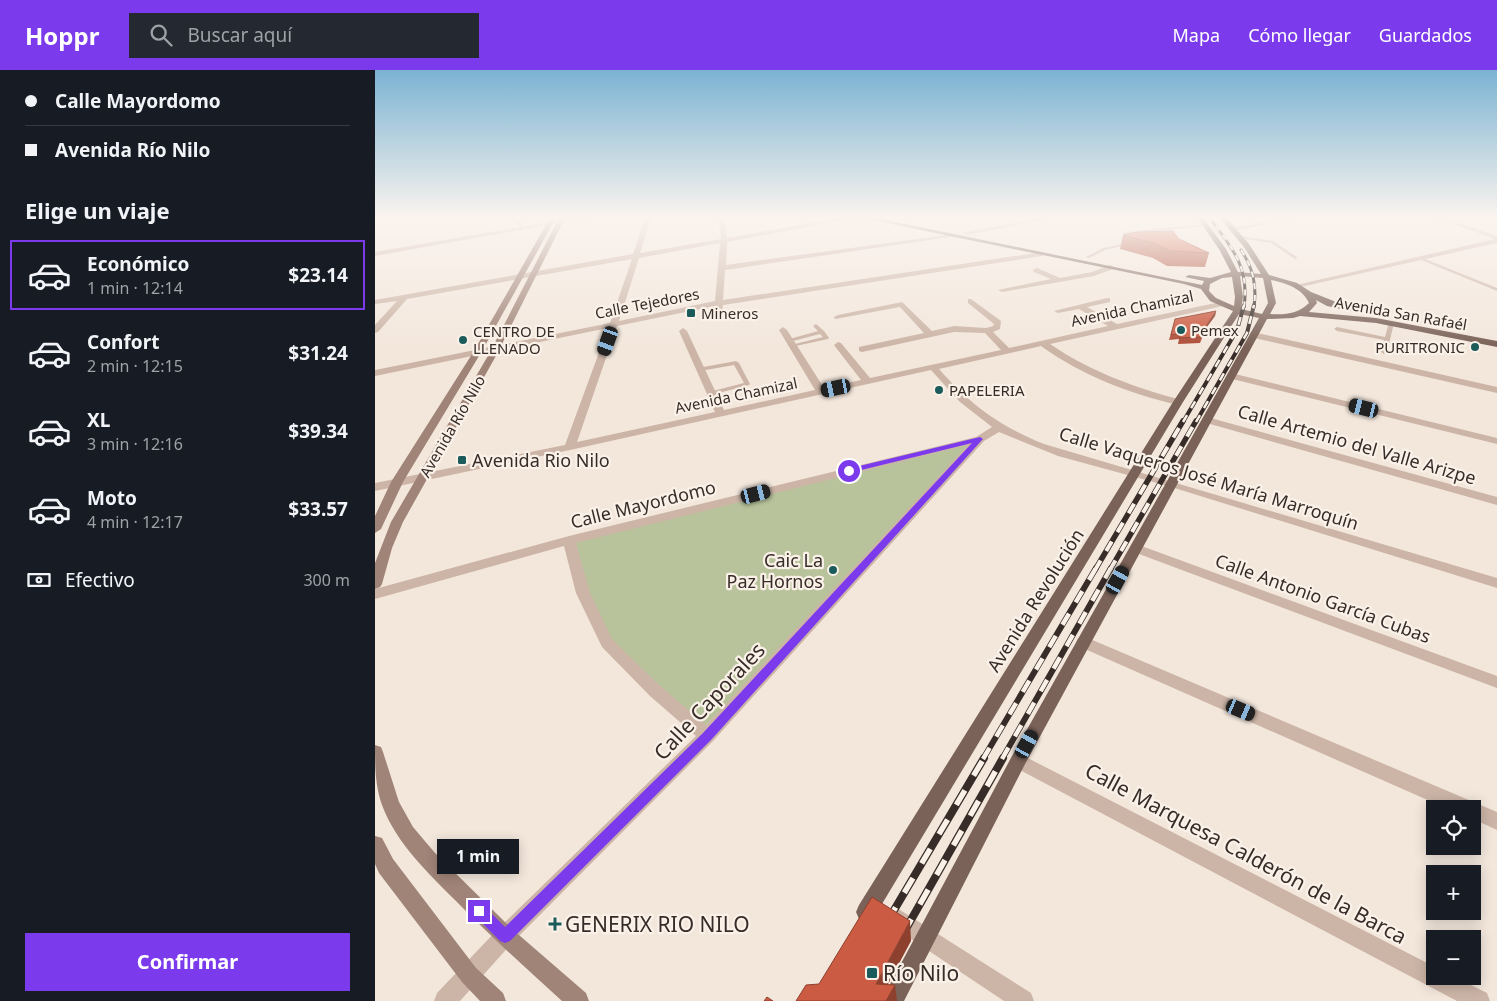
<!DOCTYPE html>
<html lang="es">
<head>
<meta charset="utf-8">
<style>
  body { margin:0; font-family:"Noto Sans",sans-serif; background:#242831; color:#f1f3f6; height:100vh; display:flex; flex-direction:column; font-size:19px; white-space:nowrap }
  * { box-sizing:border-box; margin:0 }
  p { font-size:16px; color:#9ea1a6 }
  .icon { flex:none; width:28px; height:28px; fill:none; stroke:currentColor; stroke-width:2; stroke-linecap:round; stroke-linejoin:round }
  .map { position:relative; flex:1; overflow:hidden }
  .details { display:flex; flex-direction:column; background:#171b24; width:375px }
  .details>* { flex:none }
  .banner { display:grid; align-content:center; height:110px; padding:0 25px; background:#171b24 }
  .controls { position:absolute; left:1051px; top:730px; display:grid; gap:10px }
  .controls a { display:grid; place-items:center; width:55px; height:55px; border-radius:0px; background:#171b24; box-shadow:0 2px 12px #0003; font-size:25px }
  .end { position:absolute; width:22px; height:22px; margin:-11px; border:6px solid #7c3aed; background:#fff; box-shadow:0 0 0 2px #fff }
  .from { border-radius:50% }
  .bubble { position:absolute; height:35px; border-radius:0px; background:#171b24; box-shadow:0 2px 12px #0003; font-size:16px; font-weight:700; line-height:35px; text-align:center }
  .car { position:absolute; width:15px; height:30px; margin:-15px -8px; border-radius:6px; box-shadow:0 0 4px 1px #0007; background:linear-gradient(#222 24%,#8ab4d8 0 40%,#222 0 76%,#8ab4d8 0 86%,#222 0) }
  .banner b { display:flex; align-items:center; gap:18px; height:48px; font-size:19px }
  .banner b+b { border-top:1px solid #363941 }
  .banner i { width:12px; height:12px; background:#f1f3f6 }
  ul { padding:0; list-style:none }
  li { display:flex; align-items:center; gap:15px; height:70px; margin:0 10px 8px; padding:0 15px; border:2px solid transparent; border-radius:0px }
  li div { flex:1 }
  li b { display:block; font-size:19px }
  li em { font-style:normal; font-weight:700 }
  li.on { border-color:#7c3aed }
  li>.icon { width:45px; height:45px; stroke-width:1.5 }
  h2 { padding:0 25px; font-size:22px; line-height:60px }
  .pay { display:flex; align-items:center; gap:12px; height:55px; padding:0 25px; font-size:19px }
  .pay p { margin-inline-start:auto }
  .action { display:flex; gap:10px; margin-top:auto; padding:10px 25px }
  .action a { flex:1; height:58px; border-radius:0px; background:#7c3aed; color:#fff; font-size:20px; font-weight:700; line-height:58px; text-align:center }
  header { display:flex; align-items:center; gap:30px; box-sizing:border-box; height:70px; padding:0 25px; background:#7c3aed; color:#fff }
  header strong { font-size:24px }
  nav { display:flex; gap:28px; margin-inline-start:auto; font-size:18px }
  .search { width:350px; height:45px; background:#242831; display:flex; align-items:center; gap:12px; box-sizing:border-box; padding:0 18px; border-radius:0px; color:#9ea1a6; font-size:19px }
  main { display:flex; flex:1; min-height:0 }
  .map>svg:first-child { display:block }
  .green { fill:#b8c39b }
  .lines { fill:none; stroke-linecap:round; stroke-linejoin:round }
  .service { fill:#ccb5a7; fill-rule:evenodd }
  .minor { fill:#ccb5a7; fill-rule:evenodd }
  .secondary { fill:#a08478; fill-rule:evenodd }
  .primary { fill:#7a6258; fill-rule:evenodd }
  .rail-far4-casing { stroke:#382c28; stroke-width:3 }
  .rail-far3-casing { stroke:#382c28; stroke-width:4 }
  .rail-far2-casing { stroke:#382c28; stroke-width:5.5 }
  .rail-far1-casing { stroke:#382c28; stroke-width:6 }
  .rail-casing { stroke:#382c28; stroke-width:8 }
  .rail-far4 { stroke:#faf1e8; stroke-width:2; stroke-dasharray:6; stroke-linecap:butt }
  .rail-far3 { stroke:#faf1e8; stroke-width:2.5; stroke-dasharray:8; stroke-linecap:butt }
  .rail-far2 { stroke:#faf1e8; stroke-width:4; stroke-dasharray:11; stroke-linecap:butt }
  .rail-far1 { stroke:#faf1e8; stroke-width:4.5; stroke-dasharray:13; stroke-linecap:butt }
  .rail { stroke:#faf1e8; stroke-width:5.5; stroke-dasharray:17; stroke-linecap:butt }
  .wall { fill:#af4e39 }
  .shaded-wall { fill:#8e402e }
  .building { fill:#cb5b42; stroke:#8e402e }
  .route { fill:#7c3aed }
  .poi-dot { fill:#1c5b5b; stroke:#faf1e8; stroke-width:2 }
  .labels { text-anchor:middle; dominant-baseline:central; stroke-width:4.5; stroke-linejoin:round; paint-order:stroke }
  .far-street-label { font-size:15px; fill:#382c28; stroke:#faf1e8 }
  .far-poi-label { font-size:15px; fill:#382c28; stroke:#faf1e8; text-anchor:start }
  .street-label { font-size:18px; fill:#382c28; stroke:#faf1e8 }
  .poi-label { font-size:18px; fill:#382c28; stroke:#faf1e8; text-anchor:start }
  .near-street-label { font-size:21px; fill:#382c28; stroke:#faf1e8 }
  .near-poi-label { font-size:21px; fill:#382c28; stroke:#faf1e8; text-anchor:start }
</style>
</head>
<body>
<header>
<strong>Hoppr</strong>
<div class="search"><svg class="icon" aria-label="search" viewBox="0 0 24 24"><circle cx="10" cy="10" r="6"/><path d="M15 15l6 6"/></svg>Buscar aquí</div>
<nav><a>Mapa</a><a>Cómo llegar</a><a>Guardados</a></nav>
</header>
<main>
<section class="details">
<div class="banner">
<b><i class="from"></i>Calle Mayordomo</b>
<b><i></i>Avenida Río Nilo</b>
</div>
<h2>Elige un viaje</h2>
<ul>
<li class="on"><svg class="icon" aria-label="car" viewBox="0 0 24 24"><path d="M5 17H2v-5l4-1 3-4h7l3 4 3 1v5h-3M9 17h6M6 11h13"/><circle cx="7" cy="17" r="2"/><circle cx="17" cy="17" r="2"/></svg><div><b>Económico</b><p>1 min · 12:14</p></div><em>$23.14</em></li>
<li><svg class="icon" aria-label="car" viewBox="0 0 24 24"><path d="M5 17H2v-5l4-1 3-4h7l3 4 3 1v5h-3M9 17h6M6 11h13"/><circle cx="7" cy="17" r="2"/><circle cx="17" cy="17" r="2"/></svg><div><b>Confort</b><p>2 min · 12:15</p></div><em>$31.24</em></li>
<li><svg class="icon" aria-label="car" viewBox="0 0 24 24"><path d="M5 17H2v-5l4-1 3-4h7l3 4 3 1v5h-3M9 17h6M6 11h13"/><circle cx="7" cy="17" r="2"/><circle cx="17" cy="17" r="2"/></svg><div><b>XL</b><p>3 min · 12:16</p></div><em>$39.34</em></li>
<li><svg class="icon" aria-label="car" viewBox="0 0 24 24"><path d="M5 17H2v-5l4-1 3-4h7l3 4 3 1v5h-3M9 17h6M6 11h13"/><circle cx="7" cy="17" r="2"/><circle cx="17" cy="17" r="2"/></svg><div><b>Moto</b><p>4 min · 12:17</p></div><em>$33.57</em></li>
</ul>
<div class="pay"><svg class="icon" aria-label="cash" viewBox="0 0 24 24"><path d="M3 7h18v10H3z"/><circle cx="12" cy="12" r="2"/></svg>Efectivo<p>300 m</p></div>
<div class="action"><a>Confirmar</a></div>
</section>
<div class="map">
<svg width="1122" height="931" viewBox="0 0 1122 931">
  <rect width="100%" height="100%" fill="#f3e7dc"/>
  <!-- green -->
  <path class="green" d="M605,369L330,656L282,619L236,573L211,520L198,473Z"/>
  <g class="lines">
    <!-- service -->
    <path class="service" d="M161,146H166L164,147Z
      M145,150L148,151L146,153L148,160H146L142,153Z
      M830,154L831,156L750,164L748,163L750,162Z
      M864,166L898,171L923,188L920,189L896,173L863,168L862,167Z
      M756,172H757V174L730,180L714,188L711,187L728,178Z
      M1045,187L1122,218V221L1044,189V187Z
      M1014,252L1019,253L1012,282L1009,284L1006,282L1009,270L962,261L959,259L962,257L1010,267Z
      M441,254L449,261L454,268L453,269L416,277V275L448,267L445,264L414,272L411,270L443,261L438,256Z
      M835,257L849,262L850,263L847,265L833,260V258Z
      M361,291L364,293L375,314L374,315L336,325L334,324V322L369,313L359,295L325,301L322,299L323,298Z"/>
    <!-- minor -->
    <path class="minor" d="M208,146H223L0,186V182Z
      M271,146H277L265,183L346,169L343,146H349L352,168L476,146H491L352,172L351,195L579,164L582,166L350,200L348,230L667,182L670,184L667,186L348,235L347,245L343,247L339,245L340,236L242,256L202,372L340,342L304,261L308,258L312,261L349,340L440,320L404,260L408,257L412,260L449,318L486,310L459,275L463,272L466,273L495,308L626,280L610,263L579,262L487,282L484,281V277L549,263L525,237L460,249L459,247L463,245L527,232L557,261L579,256L611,258L618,256L619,254L593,233V229H596L626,251L625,259L618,262L634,278L733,256L704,239L683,243L679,241L732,228H735V232L712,237L742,254L845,232L849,234L848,236L675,274C716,302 759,317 806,330V334L803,335C753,323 708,306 666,276L564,299C597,336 623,355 669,374L1122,508V518L793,416L683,386L624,362L609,371L338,671L137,873L85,931H59L62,923L123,859L321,666L275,626L227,577L201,523L189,476L0,529V519L194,466L601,367L617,357L585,332L556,300L195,380L0,421V413L190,375L233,258L0,306V300L235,253L257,189L32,229L3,262L0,263V255L22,231L0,234V230L258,184ZM345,173L340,231L244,251L264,188ZM593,375L331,655L285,616L237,569L215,523L201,473Z
      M515,146H533L513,149Z
      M917,146H931L857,161L854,159Z
      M1055,146H1065L1122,166V173L921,218L917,216L1120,169Z
      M668,147L671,149L670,150L591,165L588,163Z
      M735,195L739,197L738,199L719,206L627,222L623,220L676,209L659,202L658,200L662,198L685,208L717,202Z
      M878,262L1122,317V323L875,267V263Z
      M856,303L1122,368V374L853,308L851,306Z
      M832,347L1122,427V435L828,352L827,350Z
      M761,474L1122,606V618L756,481L755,478Z
      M708,566L1122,742V760L1098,749V739H1073L703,576L701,572L703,568Z
      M643,683L1060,897V906H1078L1112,923L1115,931H1082L637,696L635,691L637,686Z
      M522,838L656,923L659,931H629L515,855L512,848L515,841Z"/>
    <!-- secondary -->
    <path class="secondary" d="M176,146H182L107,281L28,412L6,459L0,463V446L16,412L99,281Z
      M185,146H191L122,284L28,452L17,478L7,514L5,517L0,519V493L16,452L114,284Z
      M0,675L6,677L8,682L24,732L38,757L60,783L137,859L211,923L214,931H187C151,898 115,866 81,831C53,803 21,773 7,735C0,715 0,696 0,675Z
      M0,766L7,768L18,789L101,898L128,923L131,931H105L87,912L4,803L0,794Z"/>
    <!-- primary -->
    <path class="primary" d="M478,146H491L827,215L829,211L810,207L814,205L835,208L856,202L844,179L821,146H827L851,179L863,202L886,204L869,177L843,146H850L874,174L894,205L922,213L936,222L979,239L975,241L952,236L941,230L942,233L934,242L1001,248L1122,271V277L1001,253L925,246L918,248L892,249L649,696L529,931H506L637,686L884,248L864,244L808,332L498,849L491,852L484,849L481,842L484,835L798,332L858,241L835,231L826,219L809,214ZM865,206L888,208L893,233L887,244L866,239L868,227ZM857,207L860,227L859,236L841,228L834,221L835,214L847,208ZM896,210C911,213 927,218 934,233C923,244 910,245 895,244L901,233Z"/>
    <!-- rail-far4 casing -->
    <g class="rail-far4-casing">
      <path id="rail-far4" d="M833,146C856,176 875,197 869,237
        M866,180C878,198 882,215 879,237"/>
    </g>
    <!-- rail-far3 casing -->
    <g class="rail-far3-casing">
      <path id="rail-far3" d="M808,352L862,260L869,235
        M821,352L872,263L879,235"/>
    </g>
    <!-- rail-far2 casing -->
    <g class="rail-far2-casing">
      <path id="rail-far2" d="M720,500L808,351
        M735,500L821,351"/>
    </g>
    <!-- rail-far1 casing -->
    <g class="rail-far1-casing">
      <path id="rail-far1" d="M608,689L721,498
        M627,689L736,498"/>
    </g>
    <!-- rail casing -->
    <g class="rail-casing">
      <path id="rail" d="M512,852L609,688
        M528,864L628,688"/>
    </g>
    <!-- rail-far4 -->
    <use href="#rail-far4" class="rail-far4"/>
    <!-- rail-far3 -->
    <use href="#rail-far3" class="rail-far3"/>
    <!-- rail-far2 -->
    <use href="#rail-far2" class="rail-far2"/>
    <!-- rail-far1 -->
    <use href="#rail-far1" class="rail-far1"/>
    <!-- rail -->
    <use href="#rail" class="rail"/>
  </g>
  <!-- wall -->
  <path class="wall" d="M748,165L804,169L834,183L830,197L792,196L778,188L745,179Z
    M841,241L840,246L831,258L825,273L803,274L804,269L794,270L800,249Z"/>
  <!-- shaded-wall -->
  <path class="shaded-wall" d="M841,241L840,246L831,258L825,273L833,253Z
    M535,851L536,871L504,931L501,914Z
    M520,915L522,931H511Z"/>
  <!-- building -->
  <path class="building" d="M798,161L804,169L834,183L795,181L781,174L748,165L763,162Z
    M841,241L833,253L826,267L804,268L805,264L796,265L800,249Z
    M497,827L535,851L501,914L520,915L511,931H421L431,915L444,914Z
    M392,927L398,931H389Z"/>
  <!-- sky -->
  <linearGradient id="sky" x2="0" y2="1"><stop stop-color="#7bb3d2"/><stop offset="0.53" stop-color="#faf4ef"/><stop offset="1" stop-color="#faf4ef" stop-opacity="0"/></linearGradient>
  <rect width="1122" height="277" fill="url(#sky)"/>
  <!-- route -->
  <path class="route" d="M605,367L608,369L607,370L336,670L135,871L130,873L125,871L100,846L98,841L100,836L104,835L109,836L130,857L328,663L597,373L474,403H472V399Z"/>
  <!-- markers -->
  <g class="poi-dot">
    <rect x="311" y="238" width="10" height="10" rx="2.5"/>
    <circle cx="806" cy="260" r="5"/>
    <circle cx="88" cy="270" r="5"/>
    <circle cx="1100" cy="277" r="5"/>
    <circle cx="564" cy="320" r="5"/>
    <rect x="82" y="385" width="10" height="10" rx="2.5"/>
    <circle cx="458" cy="500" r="5"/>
    <path d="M177.5 846.5h5v5h5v5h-5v5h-5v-5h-5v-5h5z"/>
    <rect x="491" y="897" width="12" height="12" rx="2.5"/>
  </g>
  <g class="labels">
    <!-- far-street labels -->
    <g class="far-street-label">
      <text transform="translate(272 233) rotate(-11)">Calle Tejedores</text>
      <text transform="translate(757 238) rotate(-12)">Avenida Chamizal</text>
      <text transform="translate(1026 243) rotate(10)">Avenida San Rafaél</text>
      <text transform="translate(361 325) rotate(-12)">Avenida Chamizal</text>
      <text transform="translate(77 356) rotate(-60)">Avenida Río Nilo</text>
    </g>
    <!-- far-poi labels -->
    <g class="far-poi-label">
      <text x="326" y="243">Mineros</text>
      <text x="816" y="260">Pemex</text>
      <text x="98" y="261">CENTRO DE<tspan x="98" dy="17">LLENADO</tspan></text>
      <text x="1090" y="277" text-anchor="end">PURITRONIC</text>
      <text x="574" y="320">PAPELERIA</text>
    </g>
    <!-- street labels -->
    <g class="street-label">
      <text transform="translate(982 374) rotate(16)">Calle Artemio del Valle Arizpe</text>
      <text transform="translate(834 408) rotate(17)">Calle Vaqueros José María Marroquín</text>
      <text transform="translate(268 434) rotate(-14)">Calle Mayordomo</text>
      <text transform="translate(948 528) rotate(20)">Calle Antonio García Cubas</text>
      <text transform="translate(660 530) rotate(-58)">Avenida Revolución</text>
    </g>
    <!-- poi labels -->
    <g class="poi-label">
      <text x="97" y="390">Avenida Rio Nilo</text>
      <text x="448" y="490" text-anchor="end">Caic La<tspan x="448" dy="21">Paz Hornos</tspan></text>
    </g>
    <!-- near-street labels -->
    <g class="near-street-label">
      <text transform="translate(334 631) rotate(-47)">Calle Caporales</text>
      <text transform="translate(871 783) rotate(28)">Calle Marquesa Calderón de la Barca</text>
    </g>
    <!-- near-poi labels -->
    <g class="near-poi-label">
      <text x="190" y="854">GENERIX RIO NILO</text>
      <text x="508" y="903">Río Nilo</text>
    </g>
  </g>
</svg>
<div class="controls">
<a><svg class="icon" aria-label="locate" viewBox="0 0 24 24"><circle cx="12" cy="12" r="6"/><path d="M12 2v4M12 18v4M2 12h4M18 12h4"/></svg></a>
<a>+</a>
<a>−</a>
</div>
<i class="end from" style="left:474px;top:401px"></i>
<i class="end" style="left:104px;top:841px"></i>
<div class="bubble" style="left:62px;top:769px;width:82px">1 min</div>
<i class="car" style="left:233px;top:271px;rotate:200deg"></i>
<i class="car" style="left:461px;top:318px;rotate:258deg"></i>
<i class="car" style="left:989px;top:338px;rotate:284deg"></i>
<i class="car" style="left:381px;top:424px;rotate:76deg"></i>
<i class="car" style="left:743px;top:510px;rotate:29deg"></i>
<i class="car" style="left:866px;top:640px;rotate:113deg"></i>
<i class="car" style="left:652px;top:674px;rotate:29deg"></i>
</div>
</main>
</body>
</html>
